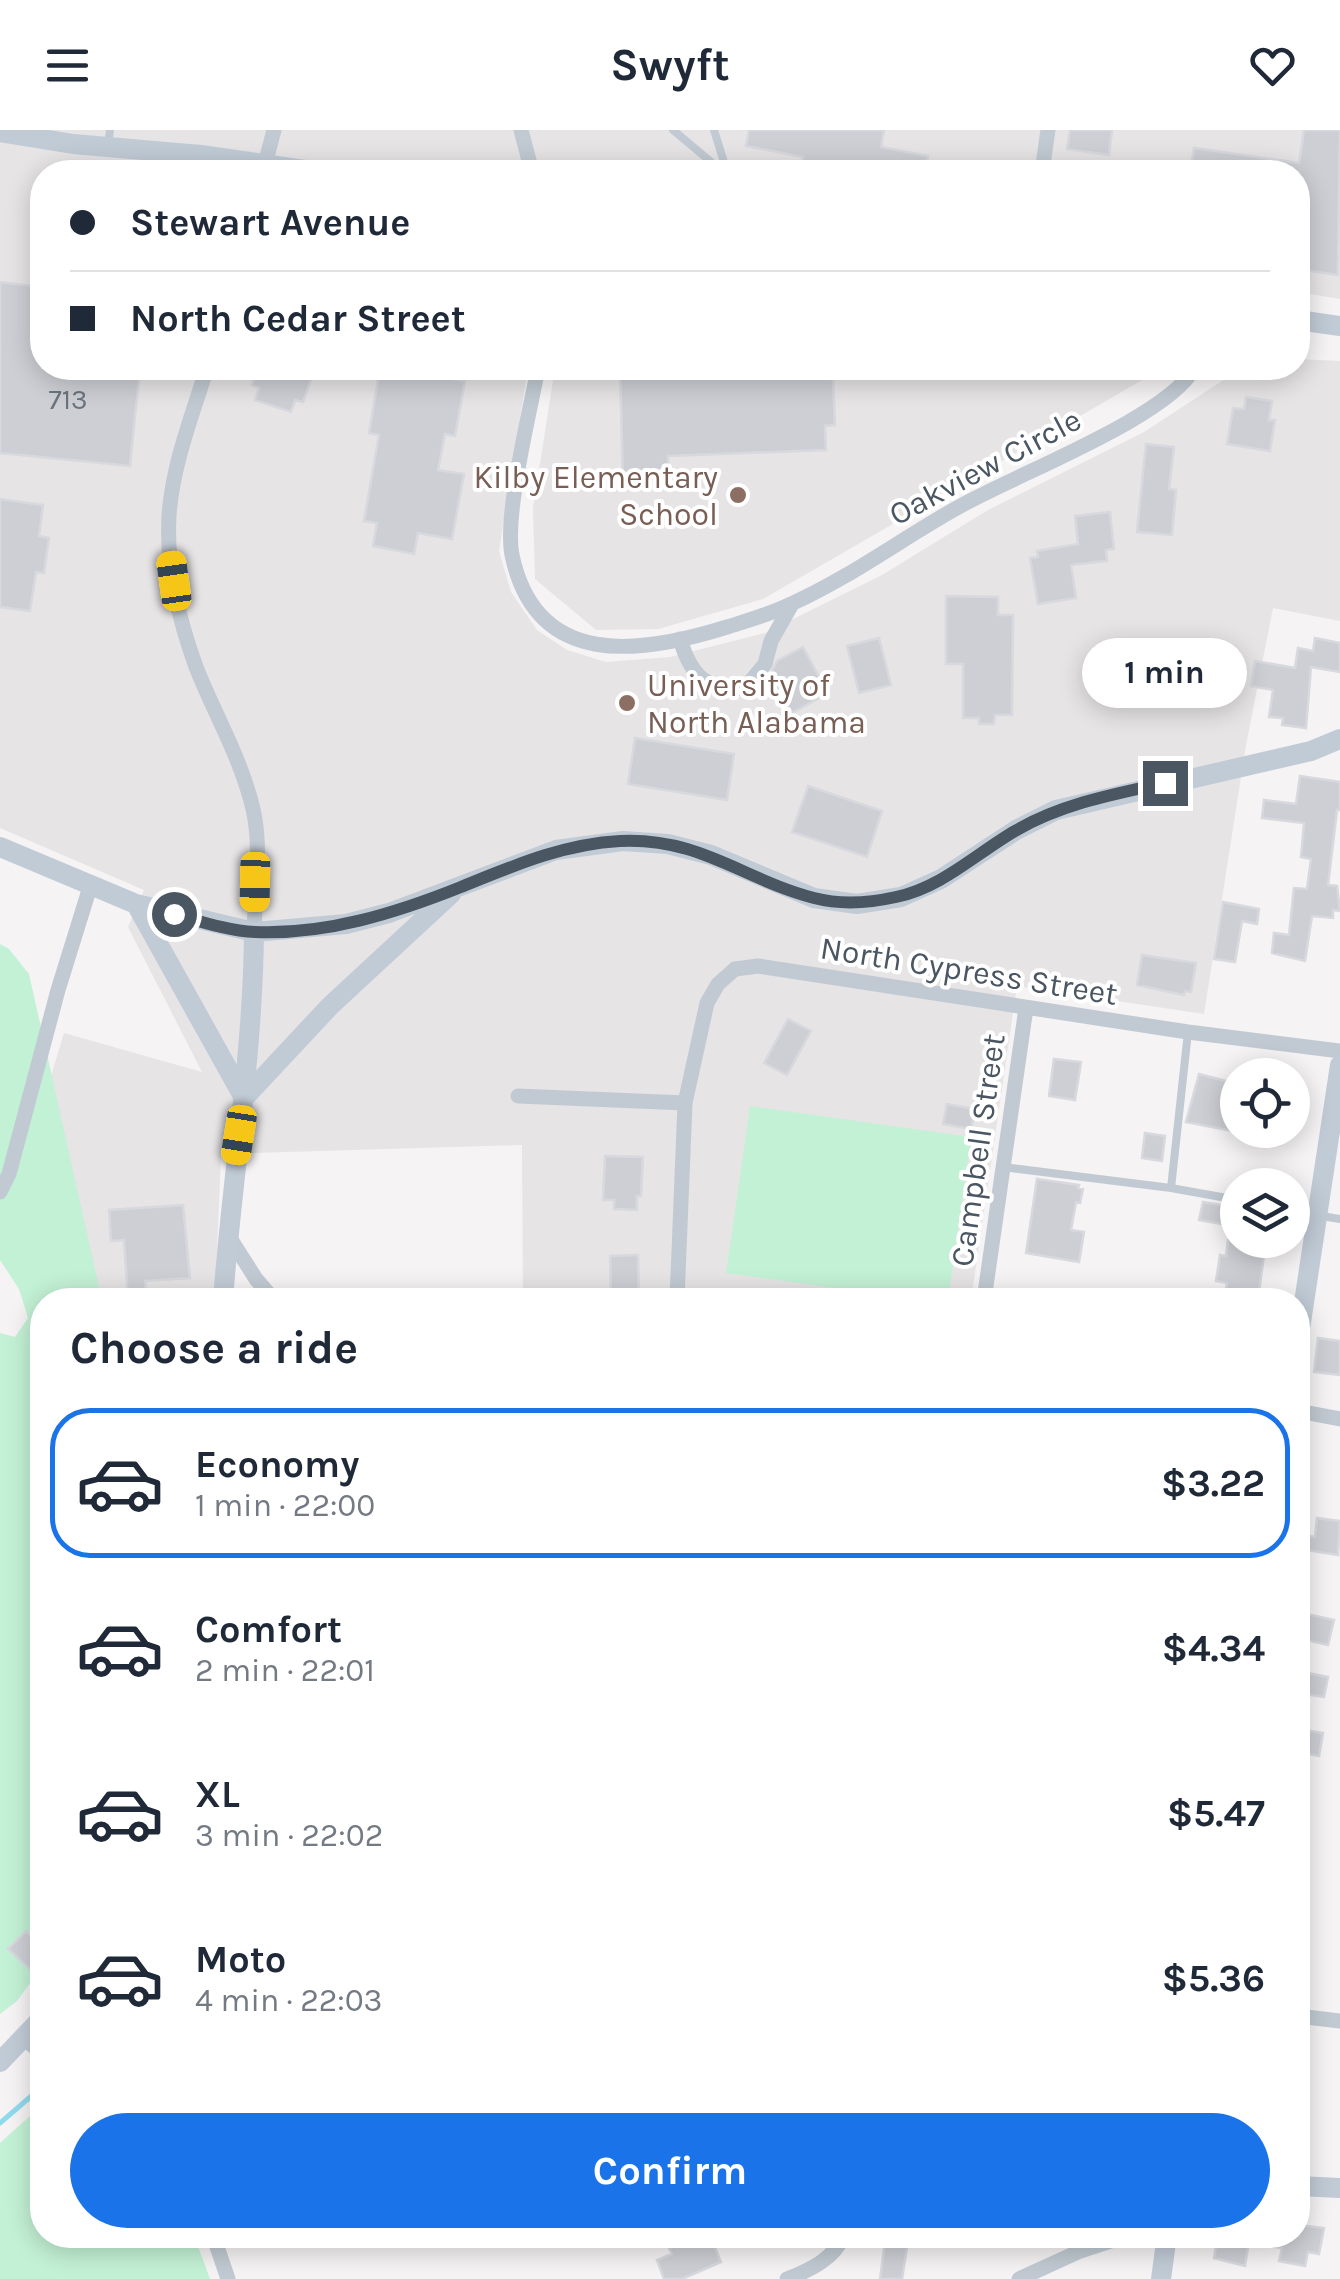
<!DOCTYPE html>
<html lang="en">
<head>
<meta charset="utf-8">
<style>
  body { margin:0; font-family:Karla,sans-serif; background:#f6f6f7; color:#1f2937; height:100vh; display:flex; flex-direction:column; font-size:38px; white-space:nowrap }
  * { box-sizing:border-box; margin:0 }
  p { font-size:32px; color:#747a83 }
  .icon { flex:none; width:55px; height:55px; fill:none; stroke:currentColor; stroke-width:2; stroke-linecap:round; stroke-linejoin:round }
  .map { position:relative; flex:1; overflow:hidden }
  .side { position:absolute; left:30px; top:1158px; width:1280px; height:960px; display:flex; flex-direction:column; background:#fff; border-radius:40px; box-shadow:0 5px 25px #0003 }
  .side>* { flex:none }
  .guide { position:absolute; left:30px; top:30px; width:1280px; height:220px; border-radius:40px; box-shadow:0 5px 25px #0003; display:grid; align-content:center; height:220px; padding:0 40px; background:#fff }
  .buttons { position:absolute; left:1220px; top:928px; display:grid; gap:20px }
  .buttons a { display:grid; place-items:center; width:90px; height:90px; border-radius:50%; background:#fff; box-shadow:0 5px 25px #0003; font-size:50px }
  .end { position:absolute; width:45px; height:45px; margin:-22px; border:12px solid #4a5661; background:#fff; box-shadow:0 0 0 5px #fff }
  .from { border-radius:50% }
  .bubble { position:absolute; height:70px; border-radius:35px; background:#fff; box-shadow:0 5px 25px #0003; font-size:32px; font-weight:700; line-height:70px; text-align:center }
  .car { position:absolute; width:30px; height:60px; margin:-30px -15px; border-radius:12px; box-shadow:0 0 8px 2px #0007; background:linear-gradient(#f5c518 24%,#345 0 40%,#f5c518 0 76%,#345 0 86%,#f5c518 0) }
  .guide b { display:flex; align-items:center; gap:35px; height:95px; font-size:38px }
  .guide b+b { border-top:2px solid #e0e1e3 }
  .guide i { width:25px; height:25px; background:#1f2937 }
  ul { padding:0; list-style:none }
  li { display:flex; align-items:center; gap:30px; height:150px; margin:0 20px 15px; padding:0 20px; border:5px solid transparent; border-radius:40px }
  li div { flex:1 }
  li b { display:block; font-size:38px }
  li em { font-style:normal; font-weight:700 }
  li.active { border-color:#1a73e8 }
  li>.icon { width:90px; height:90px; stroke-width:1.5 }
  h2 { padding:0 40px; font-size:45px; line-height:120px }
  .primary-button { display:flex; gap:20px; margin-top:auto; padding:20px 40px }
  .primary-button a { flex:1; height:115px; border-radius:60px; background:#1a73e8; color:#fff; font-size:40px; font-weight:700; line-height:115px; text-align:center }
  header { display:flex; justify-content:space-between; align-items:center; height:130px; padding:0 40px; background:#fff; font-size:45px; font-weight:700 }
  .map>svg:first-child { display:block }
  .education { fill:#e6e4e5 }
  .green { fill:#c3f1d5 }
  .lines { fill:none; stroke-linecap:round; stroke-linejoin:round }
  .stream { stroke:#90daee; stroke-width:5 }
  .building { fill:#cdcfd5; stroke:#d7d9de; stroke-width:2.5 }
  .lane { stroke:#c1cad2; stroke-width:8 }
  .street { stroke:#c1cad2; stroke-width:15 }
  .secondary { stroke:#c1cbd6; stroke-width:20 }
  .secondary-bridge { stroke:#c1cbd6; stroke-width:20 }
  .route { stroke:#4a5661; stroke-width:12 }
  .education-dot { fill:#8d6e63; stroke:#fff; stroke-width:4 }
  .labels { text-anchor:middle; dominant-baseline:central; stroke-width:8; stroke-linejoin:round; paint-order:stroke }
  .number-label { font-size:28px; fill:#6b747e }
  .street-label { font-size:32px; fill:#4a5661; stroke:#fff }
  .education-label { font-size:32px; fill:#785e54; stroke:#fff; text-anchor:end }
</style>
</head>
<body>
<header><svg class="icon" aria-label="menu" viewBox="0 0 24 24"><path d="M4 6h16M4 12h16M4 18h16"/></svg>Swyft<svg class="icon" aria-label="heart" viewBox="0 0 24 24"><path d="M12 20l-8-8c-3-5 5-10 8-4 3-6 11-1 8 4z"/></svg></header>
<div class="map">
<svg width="1340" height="2149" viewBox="0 0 1340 2149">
  <rect width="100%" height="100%" fill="#f5f3f3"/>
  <!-- education -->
  <path class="education" d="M0,0H1340V169L1298,162V42H42V238H528L499,421L511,462L537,500L567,520L606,532L670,527L765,503L882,445L988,380L1144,302L1242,238H1298V229L1340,231V491L1273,478L1246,615L1204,884L1017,856L971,1170H523L522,1015L221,1024L215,1170H60L41,979L64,903L202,942L128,797L144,760L0,698Z
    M555,238H1163L763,469L658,499L596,500L535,449L533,378Z"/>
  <!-- green -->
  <path class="green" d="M0,814L9,819L29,844L102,1170H42V1837L17,1871L0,1884V1203L15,1207L28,1188L19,1159L0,1130Z
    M750,976L971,1007L948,1170H921L726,1143Z
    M42,1975V2105H194L210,2149H0V2013Z"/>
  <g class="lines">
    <!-- stream -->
    <path class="stream" d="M0,1993L36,1962"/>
  </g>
  <!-- building -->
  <path class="building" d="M749,0H884L881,17L928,26L925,42H800L803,27L746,16Z
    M1070,0H1112L1109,25L1067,19Z
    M1304,0H1340L1338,145L1298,139V42H1190L1194,18L1299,33Z
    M0,152L42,157V238H140L130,336L0,323Z
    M257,238H315L303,272L295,270L291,282L255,270L259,258L252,255Z
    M380,238H454L452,249L465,251L455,306L445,304L438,340L464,344L452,409L418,403L414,424L373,416L377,393L364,391L379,305L369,303Z
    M620,238H824V249H833L835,295L825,296L826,320L668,326L669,355L623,356Z
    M1246,267L1272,271L1269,290H1275L1270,321L1227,314L1233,278L1244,279Z
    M1146,314L1174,317L1169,359L1176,360L1172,405L1137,402Z
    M0,369L43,375L39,406L49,408L44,443L36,442L30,481L0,477Z
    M1110,382L1114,419L1106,420L1107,431L1071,435L1076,468L1038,474L1030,428L1038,427L1037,421L1078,414L1075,386Z
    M946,466L998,467V485H1013L1012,585H995L994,594H979V588H963V534H946Z
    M879,508L891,555L859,563L847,516Z
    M1315,508L1340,513V542L1311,537L1306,598L1282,595L1283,588L1269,587L1273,560L1251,556L1255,531L1295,538L1298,518L1313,521Z
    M803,517L828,563L790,584L769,547L777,531Z
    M635,608L734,624L727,670L628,654Z
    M1300,646L1340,652V680H1337L1328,755L1337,756L1340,781L1333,780V788L1312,786L1305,831L1272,823L1274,803L1289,805L1294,758L1307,759L1311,729L1301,727L1304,693L1262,688L1264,670L1296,674Z
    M808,656L882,681L867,727L792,702Z
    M1223,772L1259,779L1257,794L1242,791L1235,832L1214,829Z
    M1142,825L1196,833L1191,862L1185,861L1184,865L1137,855Z
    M788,889L811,901L787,945L764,933Z
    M1054,929L1081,932L1075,970L1049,966Z
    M1199,944L1238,954V1002L1186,992Z
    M947,974L975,979L971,999L943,994Z
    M1145,1003L1165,1006L1162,1031L1142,1028Z
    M605,1026L643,1027L641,1066H637V1080L614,1079V1070H603Z
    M1037,1049L1079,1055L1078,1058L1083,1059L1080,1073L1076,1072L1071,1100L1084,1102L1079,1132L1026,1123Z
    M1203,1072L1238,1078V1097L1199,1090Z
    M183,1075L190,1148L145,1151L146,1170H128L124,1110L111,1111L109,1080Z
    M1228,1110H1266L1258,1170H1224L1227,1153L1216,1151L1220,1125L1226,1126Z
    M638,1125L639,1169L611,1170L610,1126Z
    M1318,1208L1340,1211V1245L1314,1242Z
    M1317,1388L1340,1391L1338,1425L1307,1420L1309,1406L1315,1407Z
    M1302,1483L1334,1490L1328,1515L1298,1508V1484Z
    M1298,1541L1328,1547L1324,1567L1298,1563Z
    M1298,1599L1323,1603L1319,1626L1298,1622Z
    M26,1801L42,1817V1828L31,1840L8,1819Z
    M1298,2095L1324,2098L1319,2124L1308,2122L1305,2136L1279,2131L1282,2118L1251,2113L1252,2105H1298Z
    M684,2105H710L721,2132L682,2149H664L657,2130L672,2124L669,2118L687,2111Z
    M886,2105H909L902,2149H880Z
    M1218,2105H1250L1245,2136L1214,2128Z"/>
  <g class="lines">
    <!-- lane -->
    <path class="lane" d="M673,0L723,42
      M714,0L727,42
      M108,17L110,0
      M1003,1037L1171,1058L1238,1070
      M1171,1058L1188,902
      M1292,1081L1340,1089"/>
    <!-- street -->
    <path class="street" d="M521,0L532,42
      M263,42L274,0
      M1042,42L1048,0
      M207,238C192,285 172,337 169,386C166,436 179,490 196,537C215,585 241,628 253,679C262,718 255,762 254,802
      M538,238C530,282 504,385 512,425C536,540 641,524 727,497C749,490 771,484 791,474C849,448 900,410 955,379C1009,347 1168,288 1194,238
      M680,509C691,546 706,561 745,558L765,534L771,511L792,474
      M518,966L685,973
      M0,1062L9,1044L58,860L90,757
      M228,1105L256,1149L274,1170
      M677,1170L685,973L707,873L718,854L735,839L758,836L1188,902L1340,921
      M984,1170L1026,878
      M1298,1281L1340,1289
      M1298,1886L1340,1891
      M25,1909L42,1924
      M213,2105L228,2149
      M787,2149C810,2140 834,2129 844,2105
      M1019,2149L1078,2122L1129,2105"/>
    <!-- secondary -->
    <path class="secondary" d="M0,2L73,14L201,25
      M1298,190L1340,196
      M0,717L136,774L254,802L346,794L389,783L556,720L623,711L668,714L711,725L814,768L857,774L901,767L941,749L1016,700L1056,680L1311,621L1340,609
      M136,774L244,968L330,876L451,764
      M223,1170C232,1047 253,926 254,802
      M1298,1212L1340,935
      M0,1932L42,1888
      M1298,2056L1340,2058
      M1161,2149L1167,2105"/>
    <!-- secondary-bridge -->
    <path class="secondary-bridge" d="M201,25L319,42"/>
  </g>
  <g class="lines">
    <!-- route -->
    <path class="route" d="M174,784C199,791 229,801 255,802C326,805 396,783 461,757C513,736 563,714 620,711C700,707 744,750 814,768C841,775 869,773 896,767C941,758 977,723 1015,701C1061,674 1114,664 1165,653"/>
  </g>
  <!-- markers -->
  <g class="education-dot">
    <circle cx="738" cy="365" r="10"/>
    <circle cx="627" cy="573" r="10"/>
  </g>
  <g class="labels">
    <!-- number labels -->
    <g class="number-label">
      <text x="68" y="269">713</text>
    </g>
    <!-- street labels -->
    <g class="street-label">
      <text transform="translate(985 337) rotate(-28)">Oakview Circle</text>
      <text transform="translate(969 841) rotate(9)">North Cypress Street</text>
      <text transform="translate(978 1020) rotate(-82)">Campbell Street</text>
    </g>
    <!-- education labels -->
    <g class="education-label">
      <text x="718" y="347">Kilby Elementary<tspan x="718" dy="37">School</tspan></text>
      <text x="647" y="555" text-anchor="start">University of<tspan x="647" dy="37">North Alabama</tspan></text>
    </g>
  </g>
</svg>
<div class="buttons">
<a><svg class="icon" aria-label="locate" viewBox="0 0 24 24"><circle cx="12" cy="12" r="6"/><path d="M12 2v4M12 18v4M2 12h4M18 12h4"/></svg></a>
<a><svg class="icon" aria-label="layers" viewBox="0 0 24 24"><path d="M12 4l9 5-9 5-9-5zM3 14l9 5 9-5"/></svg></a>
</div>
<i class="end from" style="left:174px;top:784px"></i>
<i class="end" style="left:1165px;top:653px"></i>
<div class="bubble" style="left:1082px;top:508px;width:165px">1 min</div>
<i class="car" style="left:174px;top:451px;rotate:352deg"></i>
<i class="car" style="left:255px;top:752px;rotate:181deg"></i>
<i class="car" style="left:239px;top:1005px;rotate:189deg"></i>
<div class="guide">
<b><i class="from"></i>Stewart Avenue</b>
<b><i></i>North Cedar Street</b>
</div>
<section class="side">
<h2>Choose a ride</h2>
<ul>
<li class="active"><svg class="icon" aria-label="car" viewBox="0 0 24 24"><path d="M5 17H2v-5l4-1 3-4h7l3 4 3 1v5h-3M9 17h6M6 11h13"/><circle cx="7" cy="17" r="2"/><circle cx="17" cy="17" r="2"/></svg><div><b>Economy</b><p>1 min · 22:00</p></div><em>$3.22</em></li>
<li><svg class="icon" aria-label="car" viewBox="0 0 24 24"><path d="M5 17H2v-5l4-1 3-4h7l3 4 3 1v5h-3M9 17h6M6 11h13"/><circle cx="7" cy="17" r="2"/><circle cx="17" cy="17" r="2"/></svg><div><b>Comfort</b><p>2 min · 22:01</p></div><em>$4.34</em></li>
<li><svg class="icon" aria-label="car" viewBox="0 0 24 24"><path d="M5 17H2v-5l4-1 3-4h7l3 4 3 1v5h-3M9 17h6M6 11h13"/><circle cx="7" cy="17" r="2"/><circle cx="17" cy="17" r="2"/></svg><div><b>XL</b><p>3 min · 22:02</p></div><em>$5.47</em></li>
<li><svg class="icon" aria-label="car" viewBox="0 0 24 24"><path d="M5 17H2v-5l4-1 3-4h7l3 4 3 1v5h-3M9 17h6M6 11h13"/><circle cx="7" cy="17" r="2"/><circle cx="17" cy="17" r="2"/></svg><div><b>Moto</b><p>4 min · 22:03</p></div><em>$5.36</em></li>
</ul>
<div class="primary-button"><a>Confirm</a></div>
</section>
</div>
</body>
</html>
